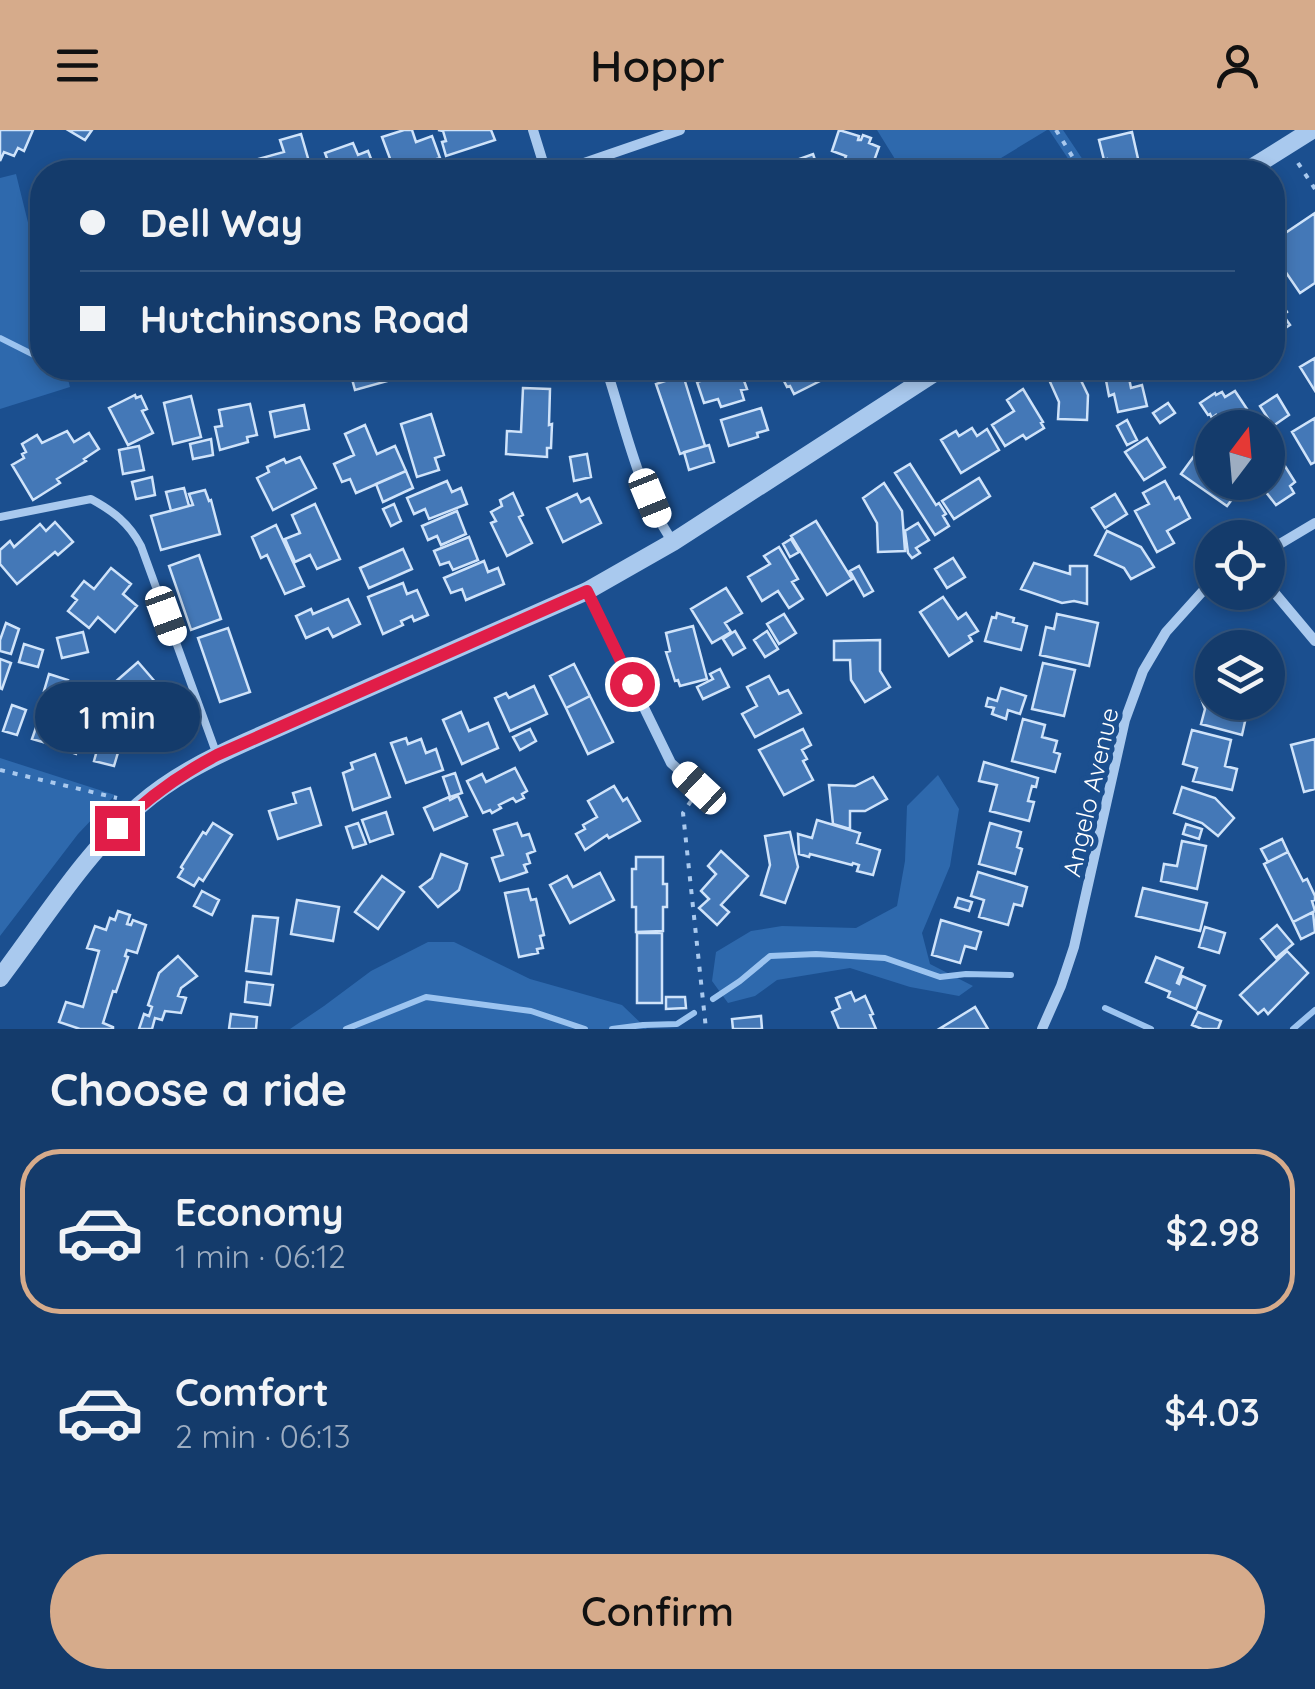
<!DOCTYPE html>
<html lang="en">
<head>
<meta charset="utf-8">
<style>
  body { margin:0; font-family:Quicksand,sans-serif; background:#1d4271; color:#f1f3f6; height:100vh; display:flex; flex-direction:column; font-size:38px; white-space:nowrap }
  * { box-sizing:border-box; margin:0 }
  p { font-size:32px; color:#9dadc1 }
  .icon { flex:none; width:55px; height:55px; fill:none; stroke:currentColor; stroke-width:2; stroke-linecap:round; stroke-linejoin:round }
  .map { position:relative; height:899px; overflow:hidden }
  .sheet { display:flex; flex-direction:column; background:#143b6b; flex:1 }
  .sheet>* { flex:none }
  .top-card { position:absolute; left:30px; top:30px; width:1255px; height:220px; border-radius:40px; box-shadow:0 5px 15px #0003,0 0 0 2px #33557e; display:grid; align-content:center; height:220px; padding:0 50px; background:#143b6b }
  .needle { width:65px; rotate:16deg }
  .fabs { position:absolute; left:1195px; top:280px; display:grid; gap:20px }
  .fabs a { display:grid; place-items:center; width:90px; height:90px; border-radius:50%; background:#143b6b; box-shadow:0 5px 15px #0003,0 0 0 2px #33557e; font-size:50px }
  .end { position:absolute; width:45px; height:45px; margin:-22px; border:12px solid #e11d48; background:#fff; box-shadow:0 0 0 5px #fff }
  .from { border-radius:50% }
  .bubble { position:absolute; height:70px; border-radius:35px; background:#143b6b; box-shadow:0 5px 15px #0003,0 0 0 2px #33557e; font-size:32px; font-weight:600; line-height:70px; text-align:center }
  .car { position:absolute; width:30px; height:60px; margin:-30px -15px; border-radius:12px; box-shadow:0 0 8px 2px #0007; background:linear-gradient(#fff 24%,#345 0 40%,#fff 0 76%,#345 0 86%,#fff 0) }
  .top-card b { display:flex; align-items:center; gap:35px; height:95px; font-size:38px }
  .top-card b+b { border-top:2px solid #33557e }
  .top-card i { width:25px; height:25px; background:#f1f3f6 }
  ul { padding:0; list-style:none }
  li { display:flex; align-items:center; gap:30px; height:165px; margin:0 20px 15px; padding:0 30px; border:5px solid transparent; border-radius:40px }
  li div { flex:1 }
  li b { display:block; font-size:38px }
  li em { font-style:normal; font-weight:600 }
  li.current { border-color:#d6ab8b }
  li>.icon { width:90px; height:90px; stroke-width:1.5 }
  h2 { padding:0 50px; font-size:45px; line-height:120px }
  .action { display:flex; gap:20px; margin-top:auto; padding:20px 50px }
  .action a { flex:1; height:115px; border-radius:60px; background:#d6ab8b; color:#111; font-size:40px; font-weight:600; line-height:115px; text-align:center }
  header { display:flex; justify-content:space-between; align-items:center; height:130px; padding:0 50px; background:#d6ab8b; color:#111; font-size:45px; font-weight:600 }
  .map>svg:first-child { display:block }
  .green { fill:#2e69ad }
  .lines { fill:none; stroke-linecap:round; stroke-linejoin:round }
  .stream { stroke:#9cc4f0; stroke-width:6 }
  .building { fill:#4478b7; stroke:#cfe3fa; stroke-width:2.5 }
  .path { stroke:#a9c9ee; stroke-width:4; stroke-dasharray:5 8; stroke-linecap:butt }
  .service { stroke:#a9c9ee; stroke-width:8 }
  .minor { stroke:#a9c9ee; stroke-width:10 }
  .tertiary { stroke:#a9c9ee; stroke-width:18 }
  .route { stroke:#e11d48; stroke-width:12 }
  .labels { text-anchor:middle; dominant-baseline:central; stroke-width:10; stroke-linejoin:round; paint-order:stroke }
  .street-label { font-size:25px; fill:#fff; stroke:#1b4f8f }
</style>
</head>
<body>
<header><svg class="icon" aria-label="menu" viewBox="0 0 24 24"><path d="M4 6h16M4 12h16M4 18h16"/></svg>Hoppr<svg class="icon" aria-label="person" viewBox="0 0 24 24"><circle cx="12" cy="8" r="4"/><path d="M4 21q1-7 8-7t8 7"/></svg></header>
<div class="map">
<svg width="1315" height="899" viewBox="0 0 1315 899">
  <rect width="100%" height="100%" fill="#1b4f8f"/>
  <!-- green -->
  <path class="green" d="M877,0H1047L978,42H903Z
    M1049,0H1063L1091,42H1077Z
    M16,44L42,149V238H65L70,257L0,279V48Z
    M0,628L115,665L78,704L0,806Z
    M938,645L959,679L950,736L922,803L930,834L973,856L959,866L910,857L850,838L777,850L755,866L728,873L712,851L716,822L751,801L782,796L856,798L897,776L905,731L907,676Z
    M428,812H454L530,849L622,875L647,899H290L324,876L371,841Z"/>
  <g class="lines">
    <!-- stream -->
    <path class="stream" d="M0,208L42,229
      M60,238L79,246
      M713,869L740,851L770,826L816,824L885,828L940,847L966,844L1011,845
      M1105,878L1151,899
      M346,899L426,867L531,881L585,899
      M612,899L643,895L677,894L694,883
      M1293,899L1315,880"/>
  </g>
  <!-- building -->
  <path class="building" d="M0,0H33L24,21L18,18L14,26L4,22L0,31Z
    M68,0H92L85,10Z
    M404,0H412L416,12L432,6L440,28L395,42L382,7Z
    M438,0H491L495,10L446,26L442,12L446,11L443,1Z
    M839,0L859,6L858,10H861L863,5L871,8L869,13L879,17L870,42H845L846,40L842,38L846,26L832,21Z
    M1132,2L1141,42H1110L1107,29L1104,30L1099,10Z
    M301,4L312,42H262L258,29L284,22L280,10Z
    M353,13L358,25L368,21L376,42H332L325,23Z
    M813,24L819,42H775L793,36L791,32Z
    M1315,83V153L1300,163L1272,122V112Z
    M1276,165L1287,182L1283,185L1290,195L1272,207V168Z
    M1315,228V261L1300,237Z
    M349,238H399L402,247L355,260Z
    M453,238H476L477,239L455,246Z
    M782,238H813L820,251L794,264L790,256L787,257L778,239Z
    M1058,238H1075L1088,265L1087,290L1058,289L1059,272L1046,243Z
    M1091,238H1127L1131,258L1142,255L1147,276L1118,282L1114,264L1109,266L1105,245L1093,248Z
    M730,242L732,248L742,245L747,259L741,260L744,270L721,277L718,269L704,273L697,252Z
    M683,245L705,316L680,324L656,254Z
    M523,258L550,259L549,295L552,294L551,318H547V327L506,324L507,301L521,302Z
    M1023,259L1043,292L1041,293L1044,298L1026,309L1023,305L1005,316L992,295L1014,281L1007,270Z
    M1235,261L1247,279L1226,295L1221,287L1218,289L1216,285L1212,288L1210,284L1208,285L1200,273L1215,263L1216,265L1222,262L1225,267Z
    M135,265L136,268L141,266L147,279L142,281L153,303L128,315L109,278Z
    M1277,265L1289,285L1273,296L1260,276Z
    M191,266L201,307L173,314L164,273Z
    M1168,273L1175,283L1160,293L1153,283Z
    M250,274L257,305L247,307L248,312L220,320L215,297L222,296L219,280Z
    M304,275L309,299L275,307L270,282Z
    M761,278L768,300L757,303L758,307L729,316L721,290Z
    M431,284L444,325L435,328L439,340L417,347L401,294Z
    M1244,288L1251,297L1254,295L1255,298H1231Z
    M1315,288V332L1311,334L1292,302Z
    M1127,290L1137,310L1127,315L1117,296Z
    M365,295L377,324L395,316L406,341L356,363L350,349L342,352L334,334L354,325L345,304Z
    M972,298L977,306L987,299L999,320L961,343L941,310L956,301L959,306Z
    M67,301L74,312L89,303L99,319L84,329L86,331L57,349L60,353L33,370L12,335L24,328L22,324L26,322L22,314L37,305L42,313Z
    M1147,308L1165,337L1144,350L1125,322Z
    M211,309L213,325L193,329L190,314Z
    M1268,310L1273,322L1270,324L1276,333L1268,339Z
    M709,315L714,332L689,340L684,322Z
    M139,316L144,340L123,344L119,320Z
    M1197,322L1212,334V352H1237L1242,356L1227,376L1181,344Z
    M587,324L591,347L574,351L570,327Z
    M300,327L316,358L273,380L257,348L269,342L267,337L284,329L286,333Z
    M1283,333L1295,352L1290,356L1294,363L1276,375L1258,352H1268V340L1277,334L1279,336Z
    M910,334L936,375L939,373L946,384L943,386L949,396L935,405L895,343Z
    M406,341L413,358L383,372L376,354Z
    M152,347L155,365L136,369L132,352Z
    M979,348L990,366L954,389L942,371Z
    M447,351L452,362L461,358L467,374L429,389L425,379L414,384L407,368Z
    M1165,351L1175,369L1179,367L1190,388L1167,401L1174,413L1157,422L1135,381L1149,374L1143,363Z
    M884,353L902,381L905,421L878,422L877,393L863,368Z
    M184,358L189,376L171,381L166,362Z
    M205,360L209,371L211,370L220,404L161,420L151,386L193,375L189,364Z
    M513,363L523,385L519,387L532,413L507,426L491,393L496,391L491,382L502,376L500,370Z
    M577,364L581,372L589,368L601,393L563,412L547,378Z
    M1115,364L1127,384L1105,398L1092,378Z
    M315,374L340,429L317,439L310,425L295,432L285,409L300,403L292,385Z
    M394,374L401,391L391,396L383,379Z
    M457,381L466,404L441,415L437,406L428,410L422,396Z
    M816,391L852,449L827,465L791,406Z
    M55,392L73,412L58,425L55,422L17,454L0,434V420L10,411L14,417L40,394L46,401Z
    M918,393L929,410L916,418L920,423L912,428L908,423L905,401Z
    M276,395L304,456L285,464L267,425L261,428L252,407Z
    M1107,401L1141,417L1154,437L1131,449L1124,438L1095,425Z
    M469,407L478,430L453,440L449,432L440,435L434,421Z
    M791,409L799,422L790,427L783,414Z
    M779,417L798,449L792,452L803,469L789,478L778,461L762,471L748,447L770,434L764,426Z
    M403,419L412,439L369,458L360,438Z
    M199,425L221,489L191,500L169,436Z
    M953,428L965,447L947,458L935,439Z
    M484,431L488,442L498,438L504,454L466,470L462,459L451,463L444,448Z
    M1034,433L1070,444V436H1087V474L1074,471L1062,473L1021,459Z
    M859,436L873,461L864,466L850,441Z
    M111,438L131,454L123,464L137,476L115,502L98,487L89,498L68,481L77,470L72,466L84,451L94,459Z
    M403,453L407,464L417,460L428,485L414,491L412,486L401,491L403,495L383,504L368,467Z
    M726,458L742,483L725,493L731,502L712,513L691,479Z
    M943,467L958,489L966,483L978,501L969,506L972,511L949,526L920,482Z
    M348,469L360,494L333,507L328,498L306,508L296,486L311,479L313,484Z
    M997,483L1014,488L1013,492L1027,496L1021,520L985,511L992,487L996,488Z
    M784,484L796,503L779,514L767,494Z
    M1057,484L1098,493L1089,536L1040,525L1046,497L1054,499Z
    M6,493L19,499L11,524L0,521V510Z
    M693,496L707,549L680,556L678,550L675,551L666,522L670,521L666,503Z
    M228,498L250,562L220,572L198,508Z
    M735,501L745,518L733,525L723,509Z
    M767,501L778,519L765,527L754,510Z
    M83,502L88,522L62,528L57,508Z
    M1236,505L1251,518H1226Z
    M880,510V541L890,557L865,572L851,550L850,530H834V511Z
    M24,514L43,520L38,537L19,532Z
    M1268,524L1280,526L1276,552L1268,550Z
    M0,529L11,533L2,559L0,558Z
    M138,532L157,554L115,590L97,568Z
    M1043,533L1075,540L1064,586L1032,579Z
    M574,534L590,566L566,578L550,546Z
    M720,539L729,557L703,569L697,557L713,549L710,544Z
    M49,544L68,550L63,567L44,561Z
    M769,546L779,564L788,560L801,583L755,607L742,584L757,576L747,557Z
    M1212,548V572H1232L1230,582L1246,587L1242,605L1201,594L1205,579L1198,560L1201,559L1199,552Z
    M534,556L547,584L510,601L495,568L506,563L509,568Z
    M1001,558L1026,566L1020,584L1008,580L1006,589L992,584L994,578L986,576L988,568L997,571Z
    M590,566L613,612L588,624L566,578Z
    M12,575L26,580L17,605L3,601Z
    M134,580L146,596L131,608L119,592Z
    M461,582L469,601L488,593L498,618L462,634L443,590Z
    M41,583L55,588L46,613L32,609Z
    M1023,589L1045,595L1042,607L1057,611L1054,622L1060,624L1055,642L1012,631Z
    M71,593L85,598L76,624L62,619Z
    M530,599L536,611L520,620L513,607Z
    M803,599L811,615L802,620L807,629L803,631L813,650L784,665L759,620Z
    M1192,600L1231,610L1225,636L1237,639L1232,660L1193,651L1197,638L1183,634Z
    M406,608L408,614L421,609L426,623L436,619L443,640L406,653L391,613Z
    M1315,609V659L1304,662L1291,615Z
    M99,613L119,619L114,636L94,631Z
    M375,624L390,667L353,680L343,643L353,639L351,633Z
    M984,632L1038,648L1036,657L1032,656L1028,671L1034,672L1029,691L990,681L997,655L979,651Z
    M515,638L527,661L522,664L524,668L516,672L513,668L499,675L501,678L492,683L490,680L483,683L467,651L482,644L486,652Z
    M455,643L462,663L450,667L443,647Z
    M873,647L887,669L865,681H850V699L833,694L829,655L855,656Z
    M614,656L623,671L627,668L640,691L609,708L607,705L585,720L576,704L585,699L583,695L597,687L588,671Z
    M1182,657L1215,668L1234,688L1218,706L1202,693L1174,683Z
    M310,658L321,695L278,709L269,681L296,673L293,663Z
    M458,666L467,686L434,700L424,678L449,667L450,670Z
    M386,682L393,704L370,712L362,690Z
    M817,690L860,703L857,713L880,720L873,745L857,741L859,735L853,733L852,735L810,724L809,727L799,724L798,704L812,708Z
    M213,693L232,705L203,751L199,748L194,756L178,747L183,739L181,737L203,702L206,704Z
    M358,693L366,714L353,718L346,697Z
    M517,693L522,706L529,704L535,721L527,724L530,733L524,735L527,742L500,751L492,728L503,725L494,700Z
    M990,693L1021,702L1017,717L1022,719L1015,744L979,734Z
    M1186,694L1202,699L1199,709L1183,704Z
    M790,702L798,737L785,773L761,765L770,735L765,706Z
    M1282,709L1288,722L1268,732L1261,719Z
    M1182,711L1206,716L1197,759L1161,751L1164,734L1177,736Z
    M721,721L748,746L721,775L729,782L717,795L699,778L709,769L701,761L716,744L708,736Z
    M1288,722L1303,751L1307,749L1315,766V770L1312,771L1315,781L1293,792L1264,734Z
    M441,724L467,734L459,760L438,777L420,757L432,748Z
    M636,727H663V754H667V777H663V801L636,802V777H632V739H636Z
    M978,742L1027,757L1022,776L1014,774L1008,795L979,787L984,770L971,766Z
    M600,743L614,770L570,793L550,755L567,746L573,757Z
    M382,746L404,762L378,799L355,782Z
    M1143,758L1207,773L1200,801L1136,786Z
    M528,759L531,770L536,769L544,805L540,806L543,818L537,819L538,823L519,827L505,763Z
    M202,761L219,770L212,785L194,776Z
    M958,768L972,772L969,781L955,777Z
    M297,770L339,777L333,811L291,804Z
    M118,781L130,785L127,794L131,795L133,790L146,795L137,823L127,820L125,826L128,827L116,862L113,861L103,893L113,897V899H80L59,892L66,872L83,877L99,821L87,818L95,796L106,800L110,788L115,790Z
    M1313,782L1315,802L1301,809L1293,792Z
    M253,786L278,788L271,844L246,841Z
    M941,790L981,802L976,819L965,816L960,833L932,825Z
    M1277,795L1293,814L1276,828L1261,809Z
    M1205,797L1225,803L1219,823L1199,817Z
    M637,803H662V873H637Z
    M1287,821L1308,843L1268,884L1264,879L1258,884L1240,865Z
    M178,826L197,846L181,858L178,866L186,868L181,883L165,881L162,890L155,888L152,899H139L144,884L149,886L152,877L148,875L159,843Z
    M1156,827L1183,838L1177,853L1179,854L1182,846L1205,856L1196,879L1168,867L1170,862L1146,852Z
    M247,852L273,855L270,875L245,872Z
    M851,862L855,871L865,866L873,884L870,885L876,899H839L832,882L840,878L836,868Z
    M666,867H685L686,878L666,879Z
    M975,877L988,899H939Z
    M1198,882L1221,891L1218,899H1202L1192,895Z
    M231,884L257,887L256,899H229Z
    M761,886L762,899H733L732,889Z"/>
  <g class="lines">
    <!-- path -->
    <path class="path" d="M1056,0L1082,42
      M1298,33L1315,59
      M0,640L117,668
      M691,671L683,683L706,899"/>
    <!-- service -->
    <path class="service" d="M0,387L91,369C113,381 129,393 141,416L217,625"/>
    <!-- minor -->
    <path class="minor" d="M533,0L546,42
      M558,42L680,0
      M606,238C625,295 638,362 673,412
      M1268,421L1315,393
      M1268,455L1315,511
      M587,461L671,633L699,658
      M1042,899L1061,856L1074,817L1125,590L1143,541L1166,502L1202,462L1212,455"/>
    <!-- tertiary -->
    <path class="tertiary" d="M1245,42L1312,0
      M0,848C43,791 87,721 140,675C171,648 208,629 246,612L587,461L673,412L942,238"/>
  </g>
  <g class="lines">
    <!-- route -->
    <path class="route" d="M117,698C147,668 179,645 217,625L587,461L632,554"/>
  </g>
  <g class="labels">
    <!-- street labels -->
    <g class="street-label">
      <text transform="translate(1090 662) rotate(-77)">Angelo Avenue</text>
    </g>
  </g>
</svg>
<div class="fabs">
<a><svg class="needle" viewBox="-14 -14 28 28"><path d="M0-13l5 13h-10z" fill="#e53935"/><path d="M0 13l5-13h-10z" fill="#9dadc1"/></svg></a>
<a><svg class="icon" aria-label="locate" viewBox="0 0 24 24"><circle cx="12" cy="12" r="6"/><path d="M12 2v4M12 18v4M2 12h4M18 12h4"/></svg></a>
<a><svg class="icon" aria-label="layers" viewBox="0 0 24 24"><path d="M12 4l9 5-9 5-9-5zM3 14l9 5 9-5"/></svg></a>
</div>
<i class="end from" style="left:632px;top:554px"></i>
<i class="end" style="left:117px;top:698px"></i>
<div class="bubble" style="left:35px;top:552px;width:165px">1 min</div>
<i class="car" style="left:650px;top:368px;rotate:158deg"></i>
<i class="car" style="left:166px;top:486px;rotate:160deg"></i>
<i class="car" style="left:699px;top:658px;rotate:313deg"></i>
<div class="top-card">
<b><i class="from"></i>Dell Way</b>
<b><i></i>Hutchinsons Road</b>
</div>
</div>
<section class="sheet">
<h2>Choose a ride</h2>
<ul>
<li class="current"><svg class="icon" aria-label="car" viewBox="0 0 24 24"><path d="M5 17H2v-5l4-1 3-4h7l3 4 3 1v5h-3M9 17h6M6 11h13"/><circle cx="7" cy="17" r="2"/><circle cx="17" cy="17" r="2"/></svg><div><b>Economy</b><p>1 min · 06:12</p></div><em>$2.98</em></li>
<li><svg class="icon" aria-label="car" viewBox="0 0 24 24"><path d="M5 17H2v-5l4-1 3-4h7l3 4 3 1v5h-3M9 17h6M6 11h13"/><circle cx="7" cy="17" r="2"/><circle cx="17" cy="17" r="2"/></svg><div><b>Comfort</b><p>2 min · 06:13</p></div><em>$4.03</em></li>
</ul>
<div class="action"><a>Confirm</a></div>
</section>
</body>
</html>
